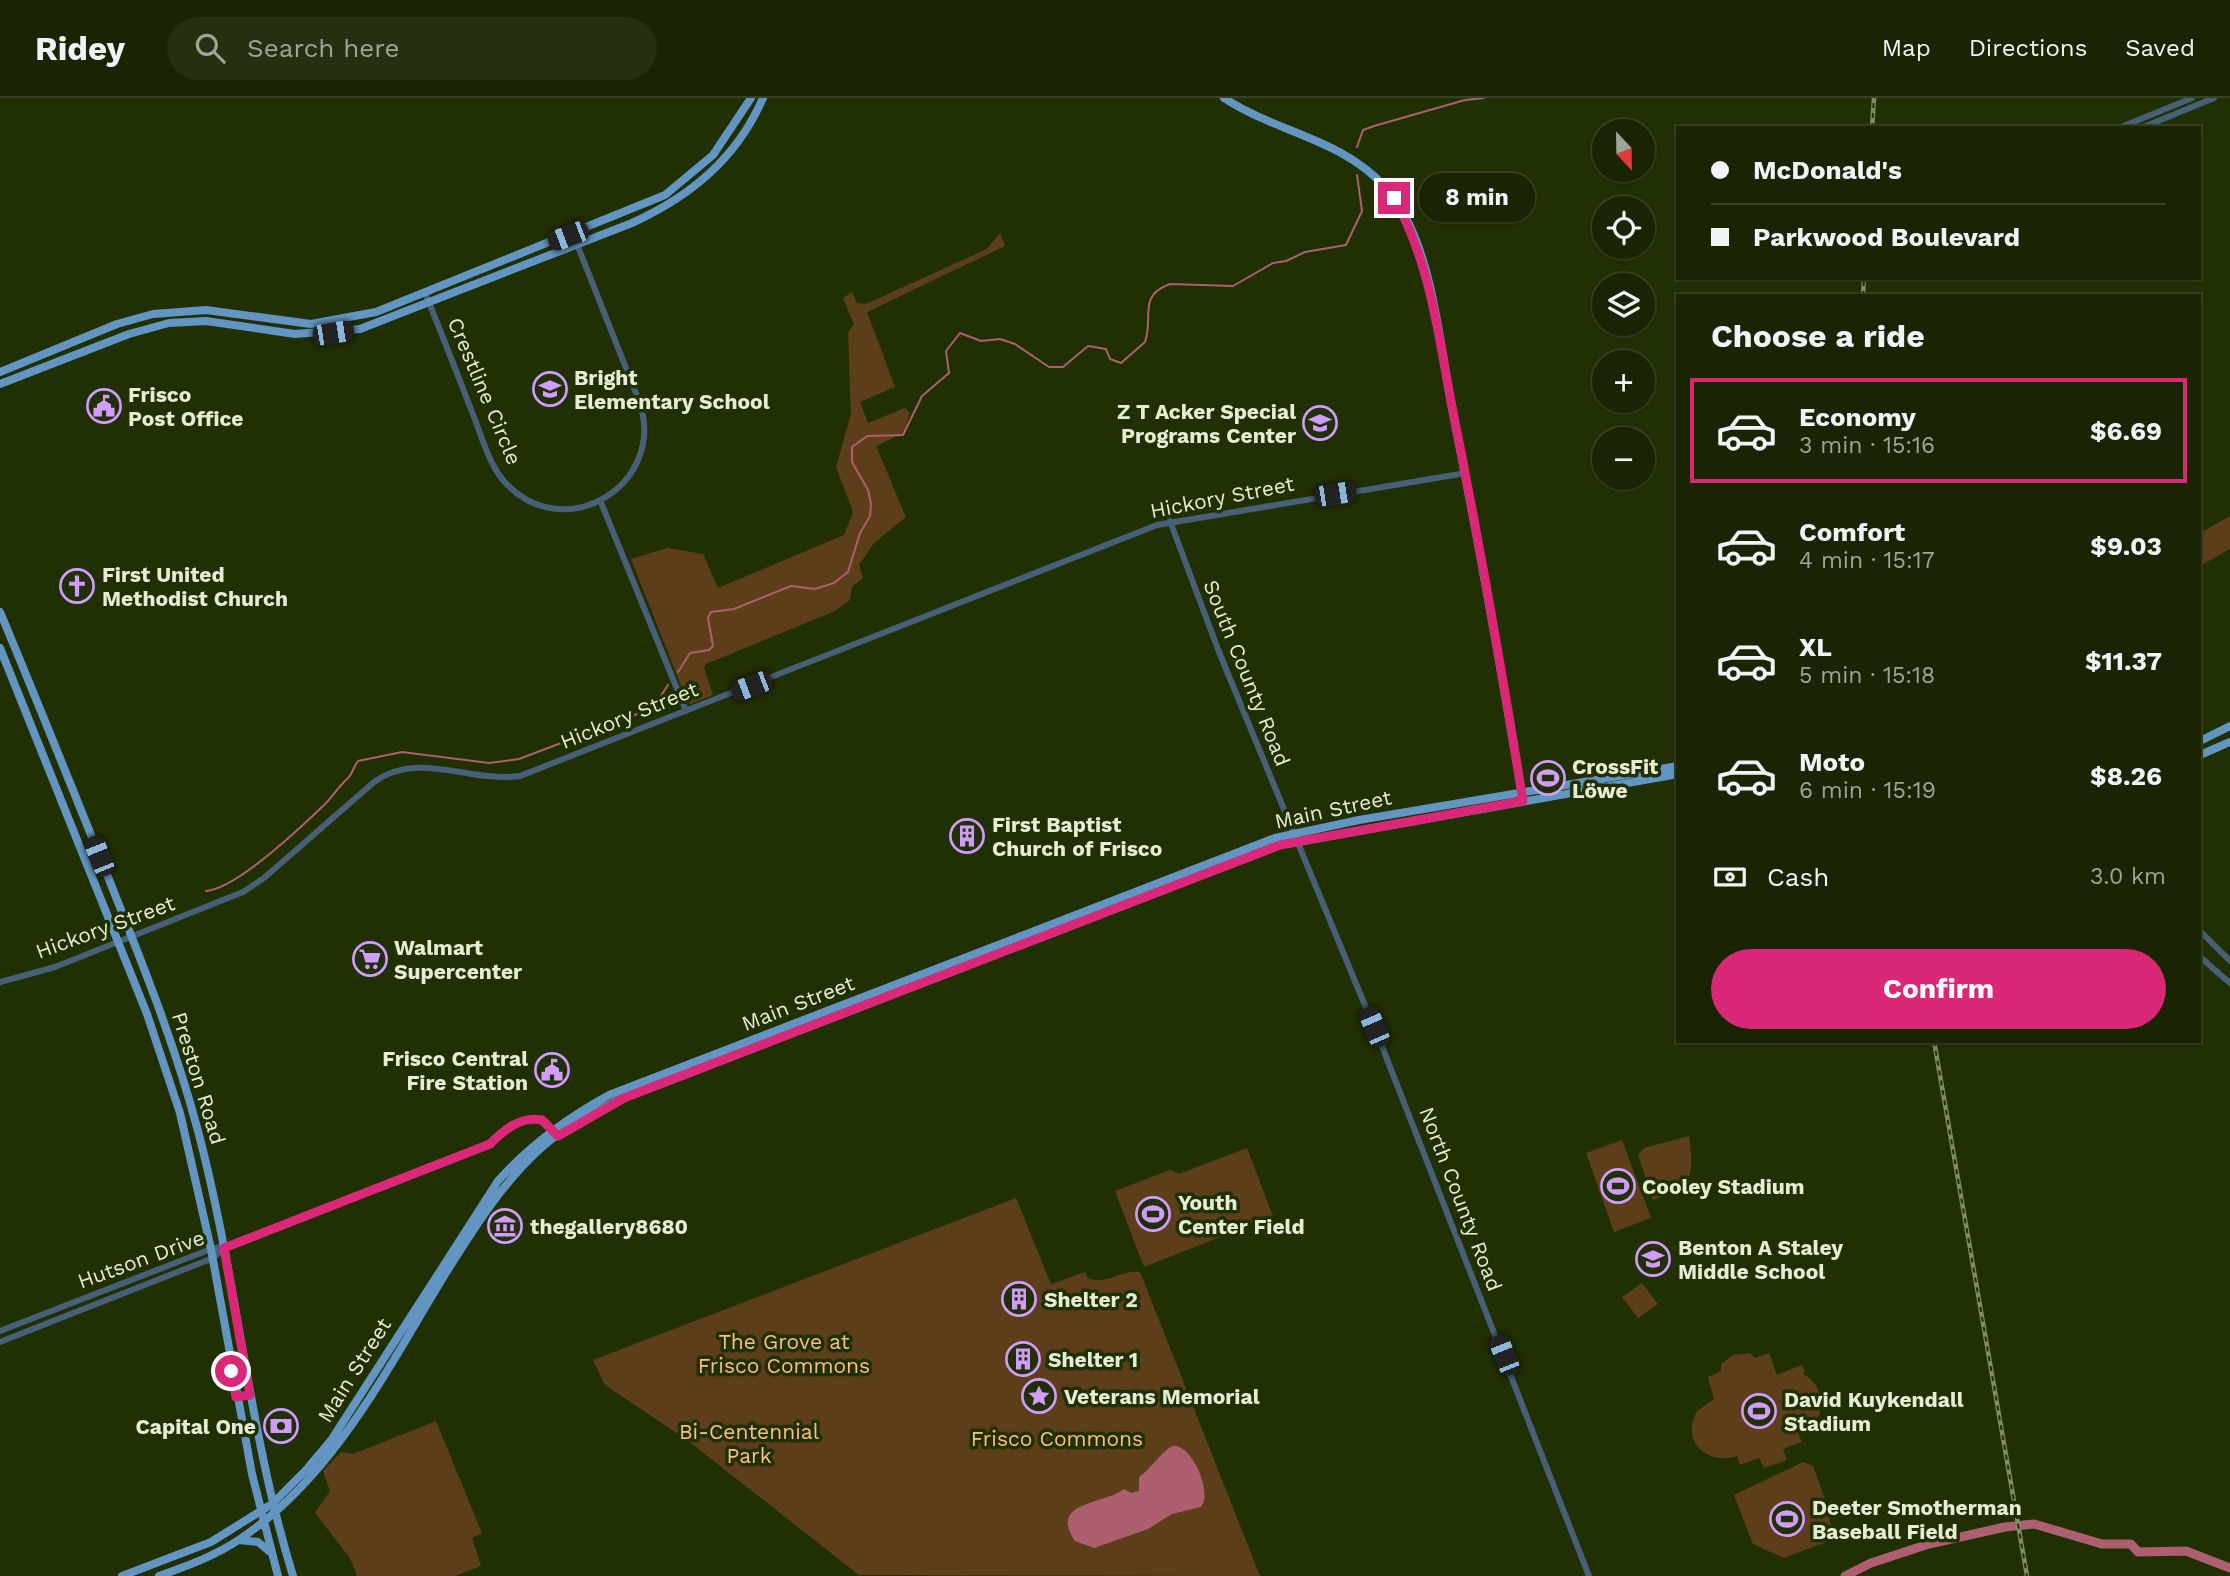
<!DOCTYPE html>
<html lang="en">
<head>
<meta charset="utf-8">
<style>
  body { margin:0; font-family:"Work Sans",sans-serif; background:#263011; color:#f1f3f6; height:100vh; display:flex; flex-direction:column; font-size:26px; white-space:nowrap }
  * { box-sizing:border-box; margin:0 }
  p { font-size:23px; color:#9fa499 }
  .icon { flex:none; width:38px; height:38px; fill:none; stroke:currentColor; stroke-width:2; stroke-linecap:round; stroke-linejoin:round }
  .map { position:relative; flex:1; overflow:hidden }
  .drawer { position:absolute; left:1676px; top:196px; width:525px; height:749px; display:flex; flex-direction:column; background:#192402; border-radius:0px; box-shadow:0 2px 5px #0004,0 0 0 2px #374124 }
  .drawer>* { flex:none }
  .top-card { position:absolute; left:1676px; top:28px; width:525px; height:154px; border-radius:0px; box-shadow:0 2px 5px #0004,0 0 0 2px #374124; display:grid; align-content:center; height:154px; padding:0 35px; background:#192402 }
  .needle { width:46px; rotate:158deg }
  .buttons { position:absolute; left:1592px; top:21px; display:grid; gap:14px }
  .buttons a { display:grid; place-items:center; width:63px; height:63px; border-radius:50%; background:#192402; box-shadow:0 2px 5px #0004,0 0 0 2px #374124; font-size:35px }
  .end { position:absolute; width:32px; height:32px; margin:-16px; border:9px solid #db2777; background:#fff; box-shadow:0 0 0 4px #fff }
  .from { border-radius:50% }
  .bubble { position:absolute; height:49px; border-radius:24px; background:#192402; box-shadow:0 2px 5px #0004,0 0 0 2px #374124; font-size:23px; font-weight:700; line-height:49px; text-align:center }
  .car { position:absolute; width:21px; height:42px; margin:-21px -10px; border-radius:9px; box-shadow:0 0 5px 2px #0007; background:linear-gradient(#222 24%,#8ab4d8 0 40%,#222 0 76%,#8ab4d8 0 86%,#222 0) }
  .top-card b { display:flex; align-items:center; gap:24px; height:66px; font-size:26px }
  .top-card b+b { border-top:2px solid #374124 }
  .top-card i { width:18px; height:18px; background:#f1f3f6 }
  ul { padding:0; list-style:none }
  li { display:flex; align-items:center; gap:21px; height:105px; margin:0 14px 10px; padding:0 21px; border:4px solid transparent; border-radius:0px }
  li div { flex:1 }
  li b { display:block; font-size:26px }
  li em { font-style:normal; font-weight:700 }
  li.active { border-color:#db2777 }
  li>.icon { width:63px; height:63px; stroke-width:1.5 }
  h2 { padding:0 35px; font-size:32px; line-height:84px }
  .pay { display:flex; align-items:center; gap:18px; height:77px; padding:0 35px; font-size:26px }
  .pay p { margin-inline-start:auto }
  .action { display:flex; gap:14px; margin-top:auto; padding:14px 35px }
  .action a { flex:1; height:80px; border-radius:42px; background:#db2777; color:#fff; font-size:28px; font-weight:700; line-height:80px; text-align:center }
  header { display:flex; align-items:center; gap:42px; box-sizing:border-box; height:98px; padding:0 35px; background:#192402; border-bottom:2px solid #374124 }
  header strong { font-size:33px }
  nav { display:flex; gap:38px; margin-inline-start:auto; font-size:24px }
  .search { width:490px; height:63px; background:#263011; display:flex; align-items:center; gap:18px; box-sizing:border-box; padding:0 24px; border-radius:38px; color:#9fa499; font-size:26px }
  .map>svg:first-child { display:block }
  .green { fill:#5d3e1b }
  .water { fill:#ad5f70 }
  .lines { fill:none; stroke-linecap:round; stroke-linejoin:round }
  .stream { stroke:#ad5f70; stroke-width:2 }
  .river { stroke:#ad5f70; stroke-width:9 }
  .minor { stroke:#486077; stroke-width:6 }
  .major { stroke:#6395c3; stroke-width:8 }
  .rail-casing { stroke:#7f8c68; stroke-width:4.5 }
  .rail { stroke:#213003; stroke-width:2; stroke-dasharray:5; stroke-linecap:butt }
  .route { stroke:#db2777; stroke-width:9 }
  .labels { text-anchor:middle; dominant-baseline:central; stroke-width:7; stroke-linejoin:round; paint-order:stroke }
  .poi-label { font-size:21px; font-weight:bold; fill:#e3eed5; stroke:#213003; text-anchor:start }
  .street-label { font-size:21px; fill:#e3eed5; stroke:#213003 }
  .park-label { font-size:21px; fill:#fcc080; stroke:#213003 }
</style>
</head>
<body>
<header>
<strong>Ridey</strong>
<div class="search"><svg class="icon" aria-label="search" viewBox="0 0 24 24"><circle cx="10" cy="10" r="6"/><path d="M15 15l6 6"/></svg>Search here</div>
<nav><a>Map</a><a>Directions</a><a>Saved</a></nav>
</header>
<div class="map">
<svg width="2230" height="1478" viewBox="0 0 2230 1478">
  <rect width="100%" height="100%" fill="#213003"/>
  <!-- green -->
  <path class="green" d="M1000,135L1005,148L867,214L895,289L860,304L868,325L905,310L910,315L904,335L876,348L906,419L874,445L859,467L863,480L852,489L850,502L835,513L706,566L704,570L713,597L691,606L688,605L631,461L668,450L703,456L718,490L844,437L853,414L836,369L851,316L848,235L854,226L843,200L852,194L857,205L866,206L987,151Z
    M2230,418V451L2200,468V435Z
    M1689,1038C1694,1077 1695,1088 1653,1102L1638,1057L1644,1050Z
    M1622,1042L1651,1120L1614,1134L1586,1055Z
    M1247,1050L1273,1118L1144,1169L1115,1093L1170,1072L1179,1076Z
    M1016,1100L1051,1186L1085,1174L1089,1181C1108,1186 1121,1172 1140,1174L1260,1478L859,1477L687,1342L605,1287L593,1262Z
    M1642,1185L1658,1206L1638,1220L1622,1199Z
    M1750,1255L1755,1260L1769,1255L1777,1277L1802,1267L1805,1274L1802,1275C1820,1285 1826,1303 1817,1321L1798,1335L1802,1344L1783,1351L1787,1362L1764,1370L1759,1360L1740,1367L1737,1358C1707,1368 1680,1342 1697,1313L1714,1301L1708,1279L1721,1273V1266L1733,1257Z
    M436,1323L482,1435L472,1440L481,1468L455,1478H357L350,1460L315,1415L330,1393L323,1373L341,1354L353,1356Z
    M1803,1364L1813,1368L1825,1401L1834,1441L1784,1460L1753,1446L1734,1397Z"/>
  <!-- water -->
  <path class="water" d="M1172,1348C1192,1345 1213,1396 1201,1409L1172,1416L1148,1431L1094,1450L1075,1443C1048,1403 1104,1407 1124,1391L1131,1395L1139,1393V1379C1152,1370 1159,1356 1172,1348Z"/>
  <g class="lines">
    <!-- stream -->
    <path class="stream" d="M1357,49L1363,32L1374,28L1465,2L1484,0
      M678,574L690,555L709,552L713,548L708,520L711,514L734,511L791,488L815,491L834,485L848,474L860,435L870,418L871,406L868,392L852,364V349L867,338L903,337L922,298L949,275L946,253L960,235L981,243L1000,241L1015,246L1049,269H1063L1088,248L1106,251L1110,261L1121,265L1145,244C1154,219 1137,198 1170,186L1233,188L1273,165L1286,163L1305,154L1346,147L1362,113L1357,77
      M206,793C237,790 297,733 322,709C332,700 338,689 347,681C352,677 354,668 358,663L402,654L489,665L519,661L653,610L668,587"/>
    <!-- river -->
    <path class="river" d="M1845,1478L1871,1465L1929,1446L2005,1429L2034,1426L2102,1446H2131L2138,1454L2186,1453L2230,1470"/>
    <!-- minor -->
    <path class="minor" d="M2119,30L2192,0
      M2141,30L2214,0
      M425,195C442,236 458,278 474,319C482,340 489,365 503,382C562,451 669,387 639,303L573,136
      M600,402L686,613
      M1170,423L1219,554L1383,951L1589,1478
      M2200,833L2230,863
      M2200,859L2230,885
      M0,884L55,869L243,794L264,780L374,684C420,652 468,685 520,678L1157,427L1466,375
      M0,1233L211,1151L240,1145L490,1046C504,1032 520,1018 542,1022L554,1034
      M0,1244L213,1160L224,1150"/>
    <!-- major -->
    <path class="major" d="M1224,0C1277,35 1341,40 1385,89C1431,139 1439,240 1451,305C1477,435 1500,566 1522,696
      M0,274L117,226L153,216L206,212L311,226L376,214L665,97L713,57L751,0
      M0,286L129,236L169,225L206,223L295,236L360,231L632,125C691,98 737,60 763,0
      M0,514C37,602 72,690 108,779C141,862 175,946 198,1033C237,1180 248,1332 293,1478
      M0,550L147,916L180,1015L211,1151L252,1376L278,1478
      M2200,643L2230,628
      M2200,657L2230,644
      M239,1442L258,1444L270,1454
      M122,1478L211,1444L272,1406L306,1372L332,1341L498,1083C530,1047 567,1020 609,997L1275,740L1359,722L1678,668
      M159,1478C187,1468 215,1458 240,1441C336,1377 390,1265 449,1170C476,1127 504,1083 542,1049C563,1030 589,1017 614,1004L1280,747L1678,676"/>
    <!-- rail casing -->
    <g class="rail-casing">
      <path id="rail" d="M1872,30L1874,0
        M1863,198L1864,180
        M1934,943L2027,1478"/>
    </g>
    <!-- rail -->
    <use href="#rail" class="rail"/>
  </g>
  <g class="lines">
    <!-- route -->
    <path class="route" d="M231,1273L236,1299L250,1297L224,1150L490,1046C504,1032 520,1018 542,1022L558,1038L624,1000L1280,747L1523,703C1502,573 1479,443 1453,314C1439,242 1431,165 1394,100"/>
  </g>
  <!-- icons -->
  <defs>
    <g id="school-ring" transform="scale(1.75)"><circle r="9.5" fill="#213003" stroke="#d09dff" stroke-width="1.5"/><path d="M0-5L7-2L0 1L-7-2ZM-4 1L0 2.5L4 1V4Q0 6-4 4Z" fill="#d09dff"/></g>
    <g id="civic-ring" transform="scale(1.75)"><circle r="9.5" fill="#213003" stroke="#d09dff" stroke-width="1.5"/><path d="M-.6-6.5H3V-4.5H.6V-3L4-1V1h2V6H-6V1h2V-1L-.6-3ZM-1.2 2.5V6h2.4V2.5Z" fill="#d09dff"/></g>
    <g id="church-ring" transform="scale(1.75)"><circle r="9.5" fill="#213003" stroke="#d09dff" stroke-width="1.5"/><path d="M-1.2-6h2.4v3.5h3.3v2.4h-3.3V6h-2.4V-.1h-3.3v-2.4h3.3Z" fill="#d09dff"/></g>
    <g id="stadium-ring" transform="scale(1.75)"><circle r="9.5" fill="#213003" stroke="#d09dff" stroke-width="1.5"/><path d="M0-5a6.5 5 0 1 0 0 10a6.5 5 0 1 0 0-10ZM-3.5-1.8h7v3.6h-7Z" fill="#d09dff"/></g>
    <g id="building-ring" transform="scale(1.75)"><circle r="9.5" fill="#213003" stroke="#d09dff" stroke-width="1.5"/><path d="M-4-6H4V6H1V3H-1V6H-4ZM-2.5-4.3h1.7v1.8h-1.7ZM.8-4.3h1.7v1.8H.8ZM-2.5-1h1.7V.8h-1.7ZM.8-1h1.7V.8H.8Z" fill="#d09dff"/></g>
    <g id="supermarket-ring" transform="scale(1.75)"><circle r="9.5" fill="#213003" stroke="#d09dff" stroke-width="1.5"/><path d="M-6-5.5h2.5l.6 2H6L4.5 2H-2.5L-4.4-4H-6ZM-1.5 3.2a1.3 1.3 0 1 0 .1 0ZM3 3.2a1.3 1.3 0 1 0 .1 0Z" fill="#d09dff"/></g>
    <g id="museum-ring" transform="scale(1.75)"><circle r="9.5" fill="#213003" stroke="#d09dff" stroke-width="1.5"/><path d="M0-6L6-3V-2H-6V-3ZM-5-1h2V3h-2ZM-1-1h2V3h-2ZM3-1h2V3H3ZM-6 4H6V6H-6Z" fill="#d09dff"/></g>
    <g id="sight-ring" transform="scale(1.75)"><circle r="9.5" fill="#213003" stroke="#d09dff" stroke-width="1.5"/><path d="M0-6L1.8-2.2L6-1.7L2.9 1.2L3.7 5.4L0 3.3L-3.7 5.4L-2.9 1.2L-6-1.7L-1.8-2.2Z" fill="#d09dff"/></g>
    <g id="bank-ring" transform="scale(1.75)"><circle r="9.5" fill="#213003" stroke="#d09dff" stroke-width="1.5"/><path d="M-6-4H6V4H-6ZM0-2.3a2.3 2.3 0 1 0 0 4.6a2.3 2.3 0 1 0 0-4.6Z" fill="#d09dff"/></g>
  </defs>
  <g fill-rule="evenodd">
    <use href="#school-ring" x="550" y="291"/>
    <use href="#civic-ring" x="104" y="308"/>
    <use href="#school-ring" x="1320" y="325"/>
    <use href="#church-ring" x="77" y="488"/>
    <use href="#stadium-ring" x="1548" y="680"/>
    <use href="#building-ring" x="967" y="738"/>
    <use href="#supermarket-ring" x="370" y="861"/>
    <use href="#civic-ring" x="552" y="972"/>
    <use href="#stadium-ring" x="1618" y="1088"/>
    <use href="#stadium-ring" x="1153" y="1116"/>
    <use href="#museum-ring" x="505" y="1128"/>
    <use href="#school-ring" x="1653" y="1161"/>
    <use href="#building-ring" x="1019" y="1201"/>
    <use href="#building-ring" x="1023" y="1261"/>
    <use href="#sight-ring" x="1039" y="1298"/>
    <use href="#stadium-ring" x="1759" y="1313"/>
    <use href="#bank-ring" x="281" y="1328"/>
    <use href="#stadium-ring" x="1787" y="1421"/>
  </g>
  <g class="labels">
    <!-- poi labels -->
    <g class="poi-label">
      <text x="574" y="279">Bright<tspan x="574" dy="24">Elementary School</tspan></text>
      <text x="128" y="296">Frisco<tspan x="128" dy="24">Post Office</tspan></text>
      <text x="1296" y="313" text-anchor="end">Z T Acker Special<tspan x="1296" dy="24">Programs Center</tspan></text>
      <text x="102" y="476">First United<tspan x="102" dy="24">Methodist Church</tspan></text>
      <text x="1572" y="668">CrossFit<tspan x="1572" dy="24">Löwe</tspan></text>
      <text x="992" y="726">First Baptist<tspan x="992" dy="24">Church of Frisco</tspan></text>
      <text x="394" y="849">Walmart<tspan x="394" dy="24">Supercenter</tspan></text>
      <text x="528" y="960" text-anchor="end">Frisco Central<tspan x="528" dy="24">Fire Station</tspan></text>
      <text x="1642" y="1088">Cooley Stadium</text>
      <text x="1178" y="1104">Youth<tspan x="1178" dy="24">Center Field</tspan></text>
      <text x="530" y="1128">thegallery8680</text>
      <text x="1678" y="1149">Benton A Staley<tspan x="1678" dy="24">Middle School</tspan></text>
      <text x="1044" y="1201">Shelter 2</text>
      <text x="1048" y="1261">Shelter 1</text>
      <text x="1064" y="1298">Veterans Memorial</text>
      <text x="1784" y="1301">David Kuykendall<tspan x="1784" dy="24">Stadium</tspan></text>
      <text x="256" y="1328" text-anchor="end">Capital One</text>
      <text x="1812" y="1409">Deeter Smotherman<tspan x="1812" dy="24">Baseball Field</tspan></text>
    </g>
    <!-- street labels -->
    <g class="street-label">
      <text transform="translate(485 293) rotate(67)">Crestline Circle</text>
      <text transform="translate(1222 399) rotate(-11)">Hickory Street</text>
      <text transform="translate(1247 575) rotate(68)">South County Road</text>
      <text transform="translate(629 617) rotate(-22)">Hickory Street</text>
      <text transform="translate(1333 711) rotate(-12)">Main Street</text>
      <text transform="translate(105 829) rotate(-20)">Hickory Street</text>
      <text transform="translate(798 905) rotate(-21)">Main Street</text>
      <text transform="translate(199 980) rotate(73)">Preston Road</text>
      <text transform="translate(1461 1101) rotate(69)">North County Road</text>
      <text transform="translate(141 1161) rotate(-20)">Hutson Drive</text>
      <text transform="translate(354 1272) rotate(-58)">Main Street</text>
    </g>
    <!-- park labels -->
    <g class="park-label">
      <text x="784" y="1243">The Grove at<tspan x="784" dy="24">Frisco Commons</tspan></text>
      <text x="749" y="1333">Bi-Centennial<tspan x="749" dy="24">Park</tspan></text>
      <text x="1057" y="1340">Frisco Commons</text>
    </g>
  </g>
</svg>
<div class="buttons">
<a><svg class="needle" viewBox="-14 -14 28 28"><path d="M0-13l5 13h-10z" fill="#e53935"/><path d="M0 13l5-13h-10z" fill="#9fa499"/></svg></a>
<a><svg class="icon" aria-label="locate" viewBox="0 0 24 24"><circle cx="12" cy="12" r="6"/><path d="M12 2v4M12 18v4M2 12h4M18 12h4"/></svg></a>
<a><svg class="icon" aria-label="layers" viewBox="0 0 24 24"><path d="M12 4l9 5-9 5-9-5zM3 14l9 5 9-5"/></svg></a>
<a>+</a>
<a>−</a>
</div>
<i class="end from" style="left:231px;top:1273px"></i>
<i class="end" style="left:1394px;top:100px"></i>
<div class="bubble" style="left:1419px;top:75px;width:116px">8 min</div>
<i class="car" style="left:568px;top:138px;rotate:249deg"></i>
<i class="car" style="left:333px;top:235px;rotate:81deg"></i>
<i class="car" style="left:1335px;top:396px;rotate:81deg"></i>
<i class="car" style="left:751px;top:588px;rotate:249deg"></i>
<i class="car" style="left:99px;top:758px;rotate:338deg"></i>
<i class="car" style="left:1374px;top:929px;rotate:337deg"></i>
<i class="car" style="left:1504px;top:1257px;rotate:338deg"></i>
<div class="top-card">
<b><i class="from"></i>McDonald's</b>
<b><i></i>Parkwood Boulevard</b>
</div>
<section class="drawer">
<h2>Choose a ride</h2>
<ul>
<li class="active"><svg class="icon" aria-label="car" viewBox="0 0 24 24"><path d="M5 17H2v-5l4-1 3-4h7l3 4 3 1v5h-3M9 17h6M6 11h13"/><circle cx="7" cy="17" r="2"/><circle cx="17" cy="17" r="2"/></svg><div><b>Economy</b><p>3 min · 15:16</p></div><em>$6.69</em></li>
<li><svg class="icon" aria-label="car" viewBox="0 0 24 24"><path d="M5 17H2v-5l4-1 3-4h7l3 4 3 1v5h-3M9 17h6M6 11h13"/><circle cx="7" cy="17" r="2"/><circle cx="17" cy="17" r="2"/></svg><div><b>Comfort</b><p>4 min · 15:17</p></div><em>$9.03</em></li>
<li><svg class="icon" aria-label="car" viewBox="0 0 24 24"><path d="M5 17H2v-5l4-1 3-4h7l3 4 3 1v5h-3M9 17h6M6 11h13"/><circle cx="7" cy="17" r="2"/><circle cx="17" cy="17" r="2"/></svg><div><b>XL</b><p>5 min · 15:18</p></div><em>$11.37</em></li>
<li><svg class="icon" aria-label="car" viewBox="0 0 24 24"><path d="M5 17H2v-5l4-1 3-4h7l3 4 3 1v5h-3M9 17h6M6 11h13"/><circle cx="7" cy="17" r="2"/><circle cx="17" cy="17" r="2"/></svg><div><b>Moto</b><p>6 min · 15:19</p></div><em>$8.26</em></li>
</ul>
<div class="pay"><svg class="icon" aria-label="cash" viewBox="0 0 24 24"><path d="M3 7h18v10H3z"/><circle cx="12" cy="12" r="2"/></svg>Cash<p>3.0 km</p></div>
<div class="action"><a>Confirm</a></div>
</section>
</div>
</body>
</html>
